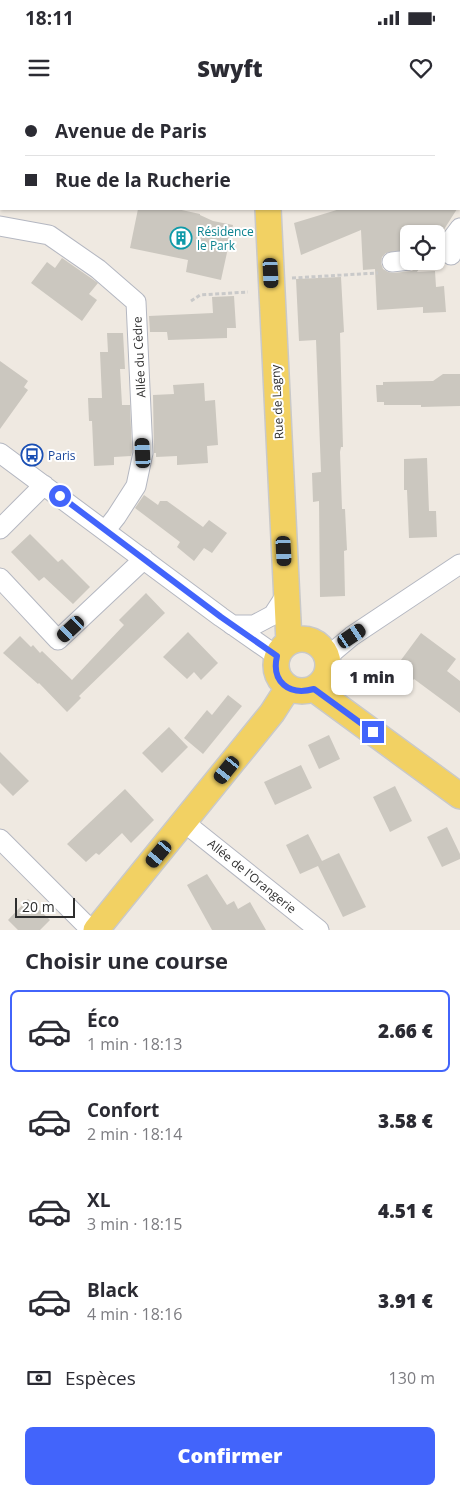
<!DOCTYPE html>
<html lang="fr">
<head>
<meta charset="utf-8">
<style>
  body { margin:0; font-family:"Open Sans",sans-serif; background:#f2f2f3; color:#2b2b33; height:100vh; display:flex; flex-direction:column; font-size:19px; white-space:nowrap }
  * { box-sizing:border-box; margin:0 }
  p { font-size:16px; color:#7c7c81 }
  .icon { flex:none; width:28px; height:28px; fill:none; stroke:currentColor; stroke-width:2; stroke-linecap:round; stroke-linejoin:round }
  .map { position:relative; height:830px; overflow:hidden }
  .drawer { display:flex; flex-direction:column; background:#fff; flex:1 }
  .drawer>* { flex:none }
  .guide { position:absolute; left:0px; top:0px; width:460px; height:110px; box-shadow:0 1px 4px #0004; display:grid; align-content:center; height:110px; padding:0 25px; background:#fff }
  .buttons { position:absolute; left:400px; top:125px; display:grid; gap:10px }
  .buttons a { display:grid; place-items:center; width:45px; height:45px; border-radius:8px; background:#fff; box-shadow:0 1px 4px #0004; font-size:25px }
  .scale { position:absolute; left:15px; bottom:12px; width:60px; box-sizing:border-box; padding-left:5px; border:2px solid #2e2e2e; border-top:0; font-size:14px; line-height:18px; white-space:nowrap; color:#2e2e2e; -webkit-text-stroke:4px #fff; paint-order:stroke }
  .end { position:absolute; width:22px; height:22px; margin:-11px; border:6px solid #4264fb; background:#fff; box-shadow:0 0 0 2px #fff }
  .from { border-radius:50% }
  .bubble { position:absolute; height:35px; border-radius:8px; background:#fff; box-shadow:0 1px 4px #0004; font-size:16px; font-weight:800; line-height:35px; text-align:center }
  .car { position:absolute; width:15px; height:30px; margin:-15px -8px; border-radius:6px; box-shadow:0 0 4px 1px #0007; background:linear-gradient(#222 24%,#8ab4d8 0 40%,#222 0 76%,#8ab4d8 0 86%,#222 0) }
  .guide b { display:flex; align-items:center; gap:18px; height:48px; font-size:19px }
  .guide b+b { border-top:1px solid #e1e1e2 }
  .guide i { width:12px; height:12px; background:#2b2b33 }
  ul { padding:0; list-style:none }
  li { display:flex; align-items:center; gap:15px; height:82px; margin:0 10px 8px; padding:0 15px; border:2px solid transparent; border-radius:8px }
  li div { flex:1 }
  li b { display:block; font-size:19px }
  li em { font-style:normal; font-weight:800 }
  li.active { border-color:#4264fb }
  li>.icon { width:45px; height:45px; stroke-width:1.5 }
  h2 { padding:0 25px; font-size:22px; line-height:60px }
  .pay { display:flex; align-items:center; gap:12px; height:55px; padding:0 25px; font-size:19px }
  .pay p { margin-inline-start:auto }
  .action { display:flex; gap:10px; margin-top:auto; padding:10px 25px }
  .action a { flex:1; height:58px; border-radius:8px; background:#4264fb; color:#fff; font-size:20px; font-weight:800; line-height:58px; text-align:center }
  .status { display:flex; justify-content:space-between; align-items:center; height:35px; padding:0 25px; background:#fff; direction:ltr }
  .status svg { height:14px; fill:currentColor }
  header { display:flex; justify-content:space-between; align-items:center; height:65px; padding:0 25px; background:#fff; font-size:22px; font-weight:800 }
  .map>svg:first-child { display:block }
  .building { fill:#cbc7bf }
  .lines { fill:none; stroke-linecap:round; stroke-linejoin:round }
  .minor-casing { stroke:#b4b7c1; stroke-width:21 }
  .major-casing { stroke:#c9c9c9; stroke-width:28 }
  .path { stroke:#c9c9c9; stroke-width:3; stroke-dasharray:4 2.5; stroke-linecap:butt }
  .minor { stroke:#fff; stroke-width:19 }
  .major { stroke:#f2d163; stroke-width:25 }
  .route { stroke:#4264fb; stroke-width:6 }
  .labels { text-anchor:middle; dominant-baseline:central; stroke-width:4; stroke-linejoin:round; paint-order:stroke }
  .culture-label { font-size:12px; fill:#0d838f; stroke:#fff; text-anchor:start }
  .street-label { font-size:12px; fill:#2e2e2e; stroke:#fff }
  .transit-label { font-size:12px; fill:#164399; stroke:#fff; text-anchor:start }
</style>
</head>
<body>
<div class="status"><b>18:11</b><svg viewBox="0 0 49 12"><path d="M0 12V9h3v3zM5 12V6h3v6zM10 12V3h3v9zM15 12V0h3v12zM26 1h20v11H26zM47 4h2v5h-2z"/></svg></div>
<header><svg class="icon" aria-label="menu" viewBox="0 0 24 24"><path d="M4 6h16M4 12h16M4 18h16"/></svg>Swyft<svg class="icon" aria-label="heart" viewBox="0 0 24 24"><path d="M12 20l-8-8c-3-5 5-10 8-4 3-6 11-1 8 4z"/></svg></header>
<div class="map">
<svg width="460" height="830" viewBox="0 0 460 830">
  <rect width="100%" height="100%" fill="#efe9e1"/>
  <!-- building -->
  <path class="building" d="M138,109H177L200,114V115L213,121L233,125L221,180L186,172L188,160L130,148Z
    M340,109H457L436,142V134H409V149L386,153L382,157L381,163L383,169L388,172L393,173L411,171L416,169L420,161H424L417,172L435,171L436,187L444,186L446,212L423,213V207L377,210L375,169L363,170L361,130L301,155L294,123Z
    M62,158L98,183L89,194L97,200L82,221L31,183L47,162L55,168Z
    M341,177L344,232L340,233L343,347H341L340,352L342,409H345L347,450L344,451L345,496L320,497L319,401L313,402L312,373L321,372L316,240L299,241L296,179Z
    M234,196L236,228H227V238L168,240L167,232H150L149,216L213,213L212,197Z
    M107,233H123L125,269H120L122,305H130L132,352L131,356L114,357V365L94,366L92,321H89L88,298H102L100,252H108Z
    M0,261L28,281L24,287L28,290L0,329Z
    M443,274H460V306L421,307V305H384V302H377L376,285H383V282L433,281Z
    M204,283L205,301L215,300L218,345L207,346L208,363L177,365V356L156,357V353H154L153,295L174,294L173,285Z
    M427,358L429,411H436L437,437L409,438L407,390H404V359Z
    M144,395L158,405L160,401H167L203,427L209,420L227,433L212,453L204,448L194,461L177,447L180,442L135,408Z
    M30,434L58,462L62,459L90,487L73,504L44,477L39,481L11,452Z
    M146,493L165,513L79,596L81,598L67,612L39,583L38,584L3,553L20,536L31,547L33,545L40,553L42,551L72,580L124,525L119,520Z
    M188,532L218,563L201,580L194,572L187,579L163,557Z
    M421,533L456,559L447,571L460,581V613L414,579L408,586H399L393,581L394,576L387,571L395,562L401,560Z
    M228,595L242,606L203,654L184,638L207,610L212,615Z
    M169,627L188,647L162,673L142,653Z
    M329,635L340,659L319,669L308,645Z
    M0,652L29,681L13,696L0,683Z
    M301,665L312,688L275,705L264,682Z
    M395,686L412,721L390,732L373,697Z
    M125,689L154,720L131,743L122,733L99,755L96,753L86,762L67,744Z
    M447,727L460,754V759L442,767L427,737Z
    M308,734L322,761L339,753L366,807L343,817L318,766L300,774L286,745Z
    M207,774L227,805L234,801L238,809L250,802L266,830H212L187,785Z
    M28,799L50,820L40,830H18L8,820Z"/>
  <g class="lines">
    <!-- minor casing -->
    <g class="minor-casing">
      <path id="minor" d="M0,126L49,135L98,169L136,202L143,353L136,386L116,417L105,431
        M451,155V140L460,128
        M392,162L409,160
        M0,353L221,517L277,556
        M0,429L44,385
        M0,478L58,540L144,459
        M232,525H254L273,515L286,495
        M327,557L352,536L460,464
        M185,723L319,830
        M0,739L91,830"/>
    </g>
    <!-- major casing -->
    <g class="major-casing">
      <path id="major" d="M175,0L176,1
        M333,1L334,0
        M268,109L289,542
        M276 565a26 26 0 1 1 52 0a26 26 0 1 1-52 0Z
        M314,589L460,696
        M96,830L272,613L288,588"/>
    </g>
    <!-- path -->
    <path class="path" d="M125,0L126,1
      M22,1V0
      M385,1L386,0
      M459,50L460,48
      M292,178L378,173
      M191,201L200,195L248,192"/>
    <!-- minor -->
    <use href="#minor" class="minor"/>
    <!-- major -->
    <use href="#major" class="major"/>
  </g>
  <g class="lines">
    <!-- route -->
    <path class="route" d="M60,396L221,517L277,556C271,582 289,596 314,589L373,632"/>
  </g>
  <!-- icons -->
  <defs>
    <g id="building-ring" transform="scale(1.125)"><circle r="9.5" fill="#fff" stroke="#0f9aa8" stroke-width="1.5"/><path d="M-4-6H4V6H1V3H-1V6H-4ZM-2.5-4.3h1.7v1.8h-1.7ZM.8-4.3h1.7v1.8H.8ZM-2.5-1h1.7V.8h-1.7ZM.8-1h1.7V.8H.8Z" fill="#0f9aa8"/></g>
    <g id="bus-ring" transform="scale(1.125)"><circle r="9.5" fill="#fff" stroke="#1a4fb4" stroke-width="1.5"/><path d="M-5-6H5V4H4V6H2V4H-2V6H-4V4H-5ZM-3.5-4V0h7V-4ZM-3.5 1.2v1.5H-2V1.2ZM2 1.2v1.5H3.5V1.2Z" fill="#1a4fb4"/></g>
  </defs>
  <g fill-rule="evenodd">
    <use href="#building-ring" x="181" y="138"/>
    <use href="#bus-ring" x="32" y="355"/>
  </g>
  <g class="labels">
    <!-- culture labels -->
    <g class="culture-label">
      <text x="197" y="131">Résidence<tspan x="197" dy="14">le Park</tspan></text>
    </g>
    <!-- street labels -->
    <g class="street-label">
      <text transform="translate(139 257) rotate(-93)">Allée du Cèdre</text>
      <text transform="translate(277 302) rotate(-93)">Rue de Lagny</text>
      <text transform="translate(252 776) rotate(39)">Allée de l'Orangerie</text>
    </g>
    <!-- transit labels -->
    <g class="transit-label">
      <text x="48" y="355">Paris</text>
    </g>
  </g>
</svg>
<div class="buttons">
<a><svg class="icon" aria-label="locate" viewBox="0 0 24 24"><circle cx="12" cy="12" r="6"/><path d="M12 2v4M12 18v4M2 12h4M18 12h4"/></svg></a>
</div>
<div class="scale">20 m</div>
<i class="end from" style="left:60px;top:396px"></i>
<i class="end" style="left:373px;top:632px"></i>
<div class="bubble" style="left:331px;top:560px;width:82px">1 min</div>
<i class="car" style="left:271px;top:173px;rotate:177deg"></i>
<i class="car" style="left:143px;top:353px;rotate:357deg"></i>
<i class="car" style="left:284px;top:451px;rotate:177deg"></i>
<i class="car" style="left:71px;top:529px;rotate:227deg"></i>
<i class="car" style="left:352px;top:536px;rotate:56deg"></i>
<i class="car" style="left:227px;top:670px;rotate:219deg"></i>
<i class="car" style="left:159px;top:754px;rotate:220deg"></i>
<div class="guide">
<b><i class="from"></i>Avenue de Paris</b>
<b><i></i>Rue de la Rucherie</b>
</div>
</div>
<section class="drawer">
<h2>Choisir une course</h2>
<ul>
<li class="active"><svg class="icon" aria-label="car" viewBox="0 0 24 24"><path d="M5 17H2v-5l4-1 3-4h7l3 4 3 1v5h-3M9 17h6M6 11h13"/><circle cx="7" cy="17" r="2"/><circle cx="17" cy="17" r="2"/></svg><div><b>Éco</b><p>1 min · 18:13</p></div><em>2.66 €</em></li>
<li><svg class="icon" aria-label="car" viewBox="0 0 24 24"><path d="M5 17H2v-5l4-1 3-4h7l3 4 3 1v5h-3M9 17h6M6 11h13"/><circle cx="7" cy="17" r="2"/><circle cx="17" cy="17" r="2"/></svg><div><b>Confort</b><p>2 min · 18:14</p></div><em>3.58 €</em></li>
<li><svg class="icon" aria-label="car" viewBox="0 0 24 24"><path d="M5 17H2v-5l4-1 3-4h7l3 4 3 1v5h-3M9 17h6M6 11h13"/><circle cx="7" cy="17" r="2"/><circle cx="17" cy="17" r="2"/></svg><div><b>XL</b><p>3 min · 18:15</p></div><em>4.51 €</em></li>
<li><svg class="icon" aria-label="car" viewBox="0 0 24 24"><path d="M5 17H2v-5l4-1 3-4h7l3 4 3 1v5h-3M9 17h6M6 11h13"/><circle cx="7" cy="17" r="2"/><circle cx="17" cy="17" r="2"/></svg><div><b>Black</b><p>4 min · 18:16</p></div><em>3.91 €</em></li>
</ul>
<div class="pay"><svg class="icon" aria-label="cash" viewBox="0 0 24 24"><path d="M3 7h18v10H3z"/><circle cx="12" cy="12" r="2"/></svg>Espèces<p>130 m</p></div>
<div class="action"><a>Confirmer</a></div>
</section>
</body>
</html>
